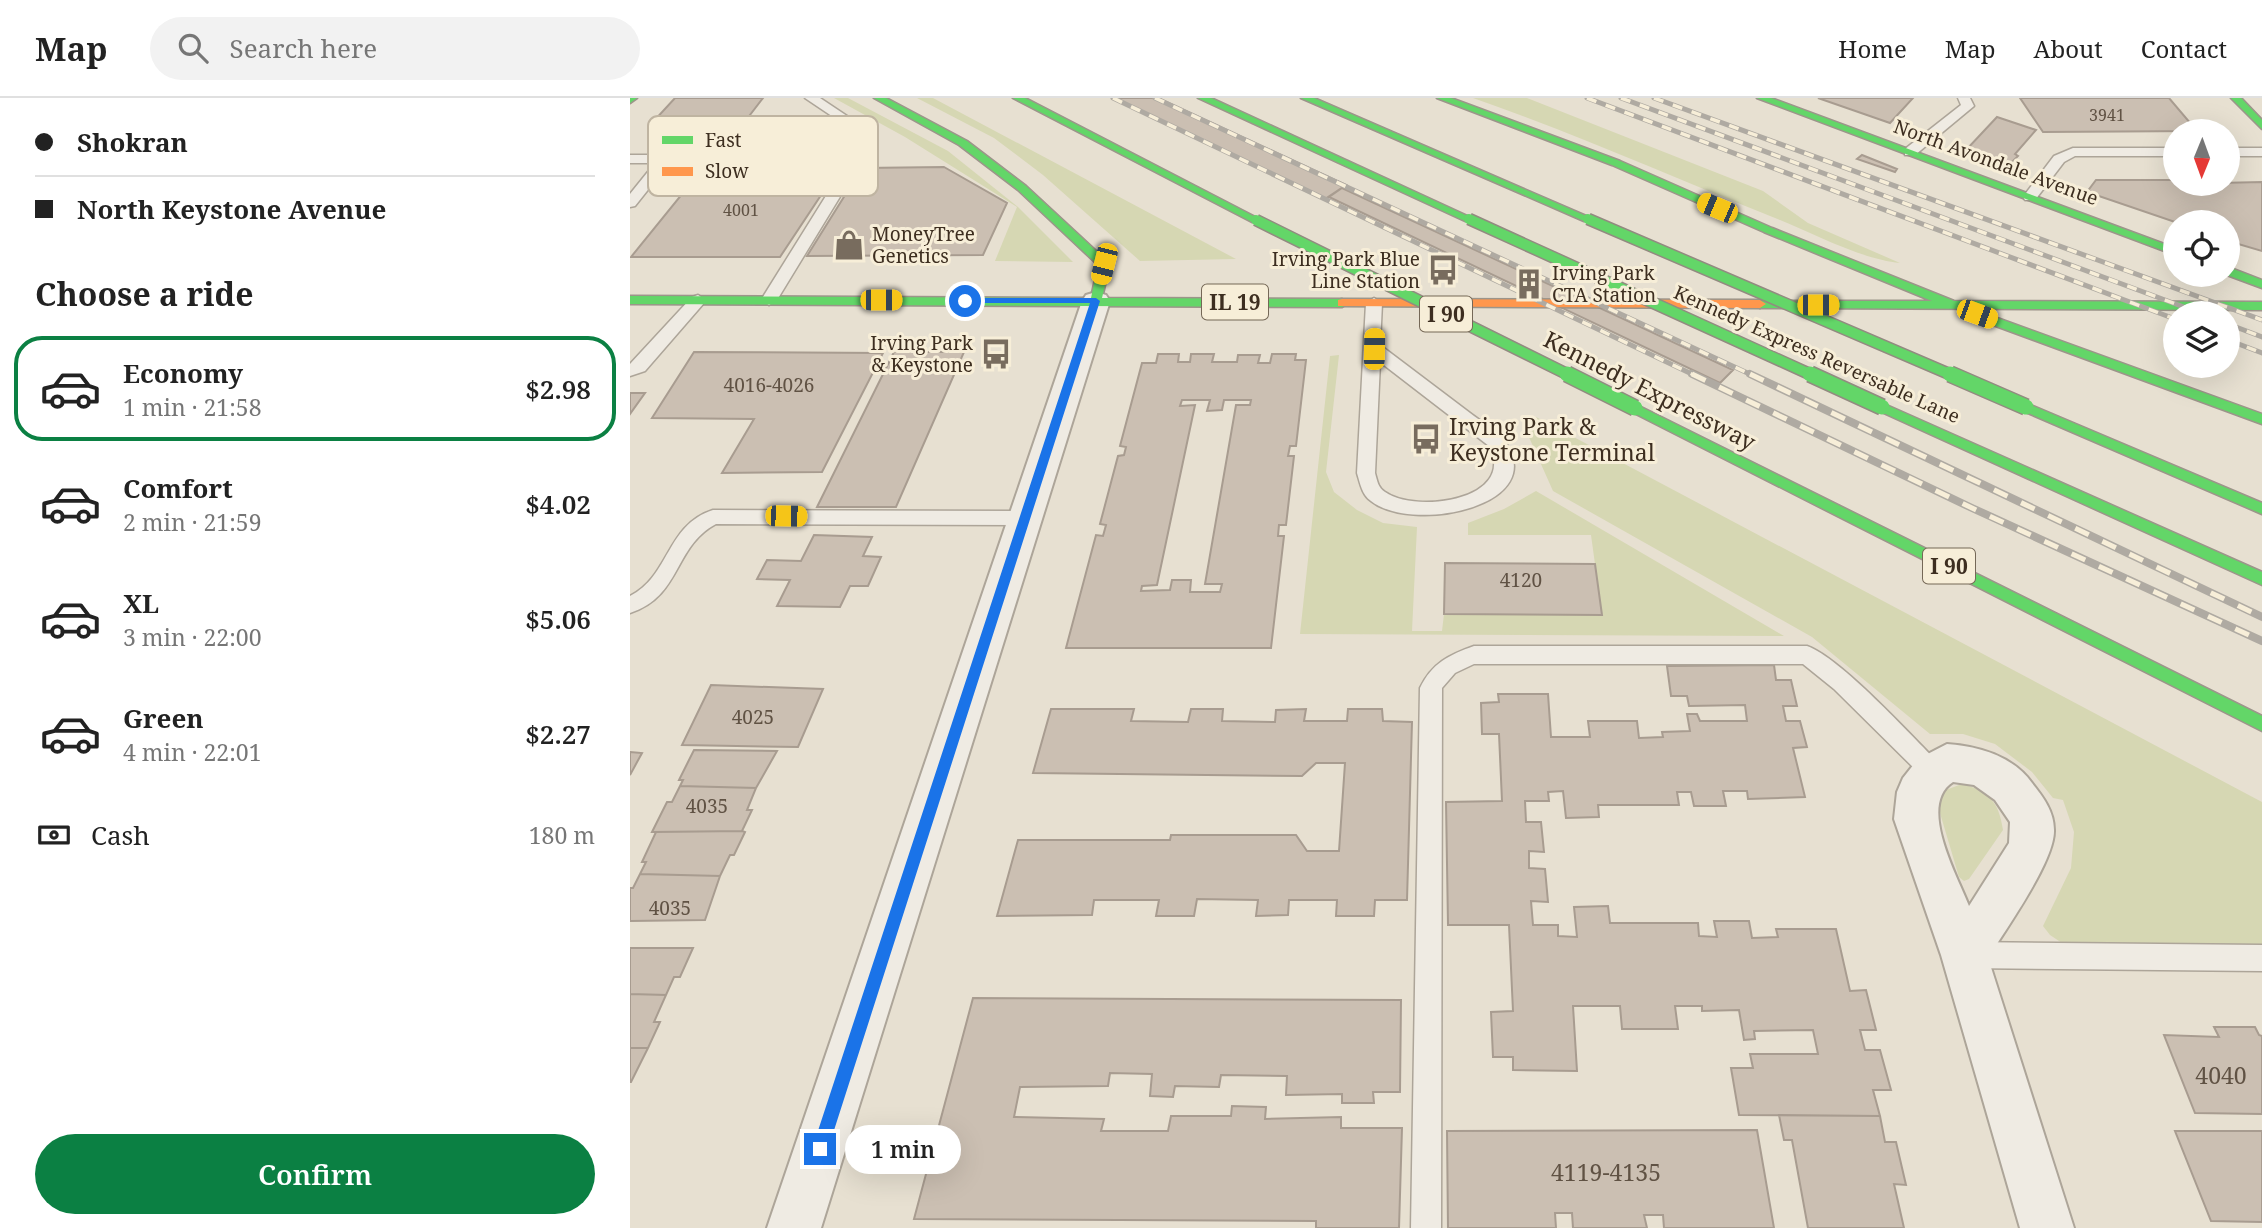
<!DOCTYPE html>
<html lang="en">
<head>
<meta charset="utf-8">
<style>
  body { margin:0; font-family:"Noto Serif",serif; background:#f2f2f2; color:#222; height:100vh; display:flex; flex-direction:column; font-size:26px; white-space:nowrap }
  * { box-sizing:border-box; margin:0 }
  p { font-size:23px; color:#767676 }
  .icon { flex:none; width:38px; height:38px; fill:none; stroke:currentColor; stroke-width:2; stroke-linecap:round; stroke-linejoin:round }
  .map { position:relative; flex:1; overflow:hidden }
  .sheet { display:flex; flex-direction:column; background:#fff; width:630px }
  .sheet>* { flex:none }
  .guide { display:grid; align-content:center; height:154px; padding:0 35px; background:#fff }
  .needle { width:46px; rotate:181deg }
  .controls { position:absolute; left:1533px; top:21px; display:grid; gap:14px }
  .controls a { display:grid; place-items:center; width:77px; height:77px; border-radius:50%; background:#fff; box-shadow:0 7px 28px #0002; font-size:35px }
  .end { position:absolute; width:32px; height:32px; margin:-16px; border:9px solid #1a73e8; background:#fff; box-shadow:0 0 0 4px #fff }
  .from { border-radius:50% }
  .bubble { position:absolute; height:49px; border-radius:24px; background:#fff; box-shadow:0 7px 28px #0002; font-size:23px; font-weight:600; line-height:49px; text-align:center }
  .car { position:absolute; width:21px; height:42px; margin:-21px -10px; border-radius:9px; box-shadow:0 0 5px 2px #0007; background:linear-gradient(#f5c518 24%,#345 0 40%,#f5c518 0 76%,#345 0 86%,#f5c518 0) }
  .guide b { display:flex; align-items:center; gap:24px; height:66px; font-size:26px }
  .guide b+b { border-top:2px solid #e0e0e0 }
  .guide i { width:18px; height:18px; background:#222 }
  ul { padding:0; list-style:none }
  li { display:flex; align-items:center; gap:21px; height:105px; margin:0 14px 10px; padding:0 21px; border:4px solid transparent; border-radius:28px }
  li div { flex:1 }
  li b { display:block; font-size:26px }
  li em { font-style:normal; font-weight:600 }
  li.active { border-color:#0b8043 }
  li>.icon { width:63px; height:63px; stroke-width:1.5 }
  h2 { padding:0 35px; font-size:32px; line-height:84px }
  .pay { display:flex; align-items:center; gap:18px; height:77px; padding:0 35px; font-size:26px }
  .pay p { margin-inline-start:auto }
  .primary-button { display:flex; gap:14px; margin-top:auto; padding:14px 35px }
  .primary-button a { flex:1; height:80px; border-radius:42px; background:#0b8043; color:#fff; font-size:28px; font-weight:600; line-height:80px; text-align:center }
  header { display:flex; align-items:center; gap:42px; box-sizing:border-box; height:98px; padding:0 35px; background:#fff; border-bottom:2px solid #e0e0e0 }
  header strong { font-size:33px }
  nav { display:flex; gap:38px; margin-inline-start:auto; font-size:24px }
  .search { width:490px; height:63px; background:#f2f2f2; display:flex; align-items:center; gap:18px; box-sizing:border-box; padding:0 24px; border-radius:38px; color:#767676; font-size:26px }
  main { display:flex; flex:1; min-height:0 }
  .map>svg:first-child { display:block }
  .green { fill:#d6d7b3 }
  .building { fill:#cbbfb2; stroke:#a89c90; stroke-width:2; fill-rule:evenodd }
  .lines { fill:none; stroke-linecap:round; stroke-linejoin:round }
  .lane-casing { stroke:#ada599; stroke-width:3 }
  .street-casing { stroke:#ada599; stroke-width:4 }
  .fast-casing { stroke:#9c958a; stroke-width:3 }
  .slow-casing { stroke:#9c958a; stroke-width:3 }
  .lane { fill:#efebe3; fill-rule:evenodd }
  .street { fill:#efebe3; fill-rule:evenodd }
  .fast { fill:#63d668; fill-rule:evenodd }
  .slow { fill:#ff974d; fill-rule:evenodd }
  .rail-far1-casing { stroke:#afaaa2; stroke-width:5 }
  .rail-casing { stroke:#afaaa2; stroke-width:8 }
  .rail-far1 { stroke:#f7eed8; stroke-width:3.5; stroke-dasharray:10; stroke-linecap:butt }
  .rail { stroke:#f7eed8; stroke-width:5; stroke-dasharray:15; stroke-linecap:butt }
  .fast-bridge-far1-casing { stroke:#928b80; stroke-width:13; stroke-linecap:butt }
  .fast-bridge-casing { stroke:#928b80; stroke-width:18; stroke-linecap:butt }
  .fast-bridge-far1 { stroke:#63d668; stroke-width:10 }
  .fast-bridge { stroke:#63d668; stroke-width:15 }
  .route { fill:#1a73e8 }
  .labels { text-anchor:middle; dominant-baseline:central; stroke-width:6; stroke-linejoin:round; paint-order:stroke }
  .far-number-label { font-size:16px; fill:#605244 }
  .far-street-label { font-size:19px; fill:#3d2e20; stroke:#f7eed8 }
  .far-poi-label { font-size:19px; fill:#3d2e20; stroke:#f7eed8; text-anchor:start }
  .number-label { font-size:19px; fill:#605244 }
  .shield { fill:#f7eed8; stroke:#756857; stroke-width:2 }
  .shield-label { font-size:21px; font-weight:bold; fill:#3d2e20 }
  .street-label { font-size:23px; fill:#3d2e20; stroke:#f7eed8 }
  .poi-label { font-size:23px; fill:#3d2e20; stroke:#f7eed8; text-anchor:start }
  .near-number-label { font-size:23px; fill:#605244 }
  .key { fill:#f7eed8; stroke:#bfb4a1; stroke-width:2 }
  .key-label { font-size:19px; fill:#3d2e20 }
</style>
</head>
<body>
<header>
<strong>Map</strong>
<div class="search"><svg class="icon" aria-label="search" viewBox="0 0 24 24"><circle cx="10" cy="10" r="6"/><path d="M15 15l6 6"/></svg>Search here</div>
<nav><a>Home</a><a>Map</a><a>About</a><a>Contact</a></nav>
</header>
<main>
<section class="sheet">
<div class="guide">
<b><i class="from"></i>Shokran</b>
<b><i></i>North Keystone Avenue</b>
</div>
<h2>Choose a ride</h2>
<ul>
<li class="active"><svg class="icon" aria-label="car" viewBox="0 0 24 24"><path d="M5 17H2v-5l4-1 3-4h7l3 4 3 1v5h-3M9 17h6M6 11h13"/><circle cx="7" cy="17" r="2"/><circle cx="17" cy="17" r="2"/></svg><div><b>Economy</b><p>1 min · 21:58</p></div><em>$2.98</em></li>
<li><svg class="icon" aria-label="car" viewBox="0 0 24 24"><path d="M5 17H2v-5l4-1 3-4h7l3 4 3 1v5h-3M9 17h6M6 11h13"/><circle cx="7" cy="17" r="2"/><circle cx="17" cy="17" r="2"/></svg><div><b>Comfort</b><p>2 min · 21:59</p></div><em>$4.02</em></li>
<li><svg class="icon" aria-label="car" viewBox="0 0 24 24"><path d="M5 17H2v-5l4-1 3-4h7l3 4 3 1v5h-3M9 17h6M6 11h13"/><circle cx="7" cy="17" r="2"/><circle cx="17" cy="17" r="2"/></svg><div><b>XL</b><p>3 min · 22:00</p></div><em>$5.06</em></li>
<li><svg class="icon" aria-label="car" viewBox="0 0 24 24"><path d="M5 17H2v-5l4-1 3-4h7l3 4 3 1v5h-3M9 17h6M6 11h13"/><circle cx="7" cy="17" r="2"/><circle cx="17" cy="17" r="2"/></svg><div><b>Green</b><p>4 min · 22:01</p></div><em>$2.27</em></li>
</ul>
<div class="pay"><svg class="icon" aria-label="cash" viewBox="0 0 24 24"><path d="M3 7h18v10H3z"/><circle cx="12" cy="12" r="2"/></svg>Cash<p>180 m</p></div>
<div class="primary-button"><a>Confirm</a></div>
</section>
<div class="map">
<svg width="1632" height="1130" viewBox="0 0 1632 1130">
  <rect width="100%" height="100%" fill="#e7e0d1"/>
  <!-- green -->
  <path class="green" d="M204,0H218L318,53L388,109L443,164L365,163L387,109L275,39Z
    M287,0H303L606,161L510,163L413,77L364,40Z
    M843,0H897L1133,93L1178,125L1270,165C1234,162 1184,136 1150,122C1047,81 947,36 843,0Z
    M709,257L696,374L704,394L727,412L753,425L787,429L782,533H812L814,516L972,517L961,437H838V425L874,411L906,393L1154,538L670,536L700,258Z
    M906,319L1632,704V849L1432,845L1420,837L1413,828L1441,770L1444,734L1433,702L1423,700L1402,674L1365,646L1333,636H1300L1182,539L923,393L894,328Z
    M1332,686C1359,693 1369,704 1373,732L1339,781L1334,783L1329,779L1307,705L1313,693Z"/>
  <!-- building -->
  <path class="building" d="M45,0H133L113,26L22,25Z
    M482,0H528L716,87L695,101Z
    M1188,0H1283L1260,25Z
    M1390,0H1539L1567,33L1413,34Z
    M1367,19L1406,32L1385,56L1388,58L1380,66L1336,52Z
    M1232,57L1267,71L1265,74L1227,61Z
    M78,64H213L150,159H1Z
    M314,69L377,105L353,157L177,158L232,70Z
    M1466,82H1545V86L1632,84V153L1598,143V124H1545L1457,94Z
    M712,90L1103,272L1090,285L699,99Z
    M64,254L253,255L192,374L92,375L124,321L22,320Z
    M264,254H334L266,409H187Z
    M528,256H549L548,264H560L561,256H584L582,264H607L608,257H630L628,265H640L642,256H666L665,262H676L666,348H660L658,358H664L656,427H649L648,438H654L641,550H436L466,437L473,438L476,427L470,426L488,358L494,357L496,349L490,348L512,265H526ZM552,302H580L577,313L592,312L594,302H621L620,307H606L575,486H592L590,494H560L561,482H542L540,492L511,493L512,488L527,487L565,307L550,308Z
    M0,295H15L0,316Z
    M184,437L242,439L233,458L251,459L238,488H220L210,509L147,508L160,482L127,481L137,462L171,463Z
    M815,465L965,466L972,517L814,516Z
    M1144,567L1146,582H1161L1167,608H1153L1156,623H1170L1177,649L1163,650L1175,699L1118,701L1117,693H1093L1096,708H1064L1061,694H1047L1049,707H968L969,719L936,720L933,693L918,694L919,703H895L896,724H911L914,754L899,753V770L915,771L918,804L901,803L903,827H928V838L947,839L944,809L978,808L980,825H1068L1069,838L1087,839L1084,823H1119L1122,840L1148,839L1146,831H1206L1220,893L1236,892L1246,932H1230L1235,952H1250L1261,992H1243L1250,1018L1109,1017L1101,970H1123L1120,956H1188L1183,932L1124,933L1125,941L1114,942L1109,912L1072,913V908H1045L1048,931H992L990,908H943L947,973L883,972V959H863L861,914L883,913L879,827H818L816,704L872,703L869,636H852L851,605L869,604L868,596H918L921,639H960L958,623H1007L1009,640L1033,639L1032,634L1060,633L1057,616H1067L1070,623H1117L1115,607L1059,608L1057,598H1041L1037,568Z
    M81,587L193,591L168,649L52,647Z
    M421,611H504L501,623L558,624L561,611H593L592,623L645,624L646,612L676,611L674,623H717L718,611H752L753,623L782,624L777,802H745L744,818H706L707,802H659L658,817L626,818L628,802L567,801L564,818H526L529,802H464L462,817L367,818L388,742H540L541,737H666L677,753H709L715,665H686L672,678L403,675Z
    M64,652L147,653L126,690L50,688L53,682H49Z
    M0,654L12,655L0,677Z
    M50,688L126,690L117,712H122L112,733L22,734L37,704H42Z
    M112,733L115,734L104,757H100L90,778L10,776L16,764H12L26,734Z
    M10,776L90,778L75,822L0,823V790H3Z
    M0,850H63L50,879H44L36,897L0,896Z
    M0,896L36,897L24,924H30L18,950H0Z
    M343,900L771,902L770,994H743L744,1005H712V996L656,997L657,978L591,977L589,989L545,988L543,999L520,998L522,976L480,975L478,988L390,989L384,1019L474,1021L471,1033H538L541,1018H601L602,1008L636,1009L635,1021L711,1019V1030H772L769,1130H686V1123L284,1121Z
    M1584,929H1625L1629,937L1632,938V1016L1565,1015L1534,937L1589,939Z
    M0,950H18L1,984H0Z
    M1149,1017L1250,1018L1255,1044H1266L1276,1087L1264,1086L1274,1130H1178L1162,1042H1154Z
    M1127,1032L1144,1130H1034L1033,1117H1014L1017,1130H943L942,1115H925L926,1130H818L817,1033Z
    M1545,1033H1632V1124L1581,1123Z"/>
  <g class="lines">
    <!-- lane casing -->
    <g class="lane-casing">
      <path id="lane" d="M175,0H190L247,38L147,202L139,207L131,202L219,61L59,60L40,64L5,108L0,109V96L25,65H0V57H35L59,52L224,53L233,39Z
        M1328,0H1340L1344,8L1285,57H1275V51L1331,7Z
        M1443,50H1545V58H1445L1434,64L1405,102H1395L1393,99L1424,58Z
        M1598,50H1632V58H1598Z
        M68,197L76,202L74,205L15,273L0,278V266L62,199Z
        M744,200L752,205L750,247C780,270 810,292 840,315C850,323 865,331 873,341C924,408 782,436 741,403C732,397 730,385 727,375L736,205ZM750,264L859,348C888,402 785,416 755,394C748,390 747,382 745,375Z
        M83,412L395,413L402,415L404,420L402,425L395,427L86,426C43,449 52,498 0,515V498C40,478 36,427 83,412Z
        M844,548H1177C1211,560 1282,639 1311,667L1314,674L1311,681L1303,684L1295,681L1204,591L1173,566H844L825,575L812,590L811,1130H781L790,590C802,565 819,557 844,548Z
        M1334,844L1632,847V873L1334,870L1325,866L1321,857L1325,848Z"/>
    </g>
    <!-- street casing -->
    <g class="street-casing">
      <path id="street" d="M466,194L476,197L480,203L191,1130H137L452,203L456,197Z
        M1317,646C1348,648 1383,658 1402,685C1413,699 1424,713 1424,732C1425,763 1375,832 1358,860L1444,1130H1390L1311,857L1264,721L1267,694L1273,680L1288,661ZM1323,684L1344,687L1365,702L1380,724L1379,745L1339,808C1327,777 1287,707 1323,684Z"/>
    </g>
    <!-- fast casing -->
    <g class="fast-casing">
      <path id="fast" d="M0,0H7L0,5Z
        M244,0H256L337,43L396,88L478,164L480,166L472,200L712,201L718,205L712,209L0,206V198L461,200L468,167L388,92L329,47Z
        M383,0H395L631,122L622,124Z
        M568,0H581L844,121L835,123Z
        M671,0H684L963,121L954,123Z
        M807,0H821L990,63L1142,130L1324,203L1632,204V212L1130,210L1124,206L1126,203H1302L1134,134L982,67Z
        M1127,0H1141L1545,150V157Z
        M1601,0H1611L1632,22V31Z
        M1598,169L1632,182V190L1597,177Z
        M1348,213L1632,316V326L1344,220V214Z
        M1252,305L1632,474V487L1247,312L1246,309Z
        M1396,305L1632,405V416L1391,312L1390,309Z
        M1005,306L1632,618V633L1000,313L999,310Z"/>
    </g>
    <!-- slow casing -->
    <g class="slow-casing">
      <path id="slow" d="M712,201L1130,202L1136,206L1130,210L708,208V202Z"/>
    </g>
    <!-- lane -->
    <use href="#lane" class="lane"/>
    <!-- street -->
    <use href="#street" class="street"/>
    <!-- fast -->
    <use href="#fast" class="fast"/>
    <!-- slow -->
    <use href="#slow" class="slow"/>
    <!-- rail-far1 casing -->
    <g class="rail-far1-casing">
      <path id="rail-far1" d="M483,0L1066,278
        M525,0L1124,278
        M957,0L1545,221
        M991,0L1570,215
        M1024,0L1632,222
        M1598,226L1632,239
        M1598,242L1632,255"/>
    </g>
    <!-- rail casing -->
    <g class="rail-casing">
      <path id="rail" d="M1062,276L1342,410L1632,543
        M1120,276L1632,519"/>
    </g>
    <!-- rail-far1 -->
    <use href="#rail-far1" class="rail-far1"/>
    <!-- rail -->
    <use href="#rail" class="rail"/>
    <!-- fast-bridge-far1 casing -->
    <g class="fast-bridge-far1-casing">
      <path id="fast-bridge-far1" d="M839,121L1184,278
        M958,121L1324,278
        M626,122L941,278"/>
    </g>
    <!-- fast-bridge casing -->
    <g class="fast-bridge-casing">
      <path id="fast-bridge" d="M937,276L1005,310
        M1180,276L1252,309
        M1320,276L1396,309"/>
    </g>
    <!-- fast-bridge-far1 -->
    <use href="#fast-bridge-far1" class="fast-bridge-far1"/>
    <!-- fast-bridge -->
    <use href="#fast-bridge" class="fast-bridge"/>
  </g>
  <!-- route -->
  <path class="route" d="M466,200L470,203L198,1051L195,1056L190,1059L184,1056L182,1051L460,205H335L331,203L335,200Z"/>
  <!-- icons -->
  <defs>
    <g id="shop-bare" transform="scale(2.415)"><path d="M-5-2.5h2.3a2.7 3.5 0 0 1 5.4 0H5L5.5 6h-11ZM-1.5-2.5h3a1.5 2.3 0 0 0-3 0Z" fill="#786c5e" stroke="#f7eed8" stroke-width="2.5" paint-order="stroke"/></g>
    <g id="bus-bare" transform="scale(2.415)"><path d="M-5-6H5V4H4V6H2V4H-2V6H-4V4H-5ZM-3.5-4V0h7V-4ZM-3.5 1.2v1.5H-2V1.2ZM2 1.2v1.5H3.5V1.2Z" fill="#786c5e" stroke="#f7eed8" stroke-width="2.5" paint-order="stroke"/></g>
    <g id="building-bare" transform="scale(2.415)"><path d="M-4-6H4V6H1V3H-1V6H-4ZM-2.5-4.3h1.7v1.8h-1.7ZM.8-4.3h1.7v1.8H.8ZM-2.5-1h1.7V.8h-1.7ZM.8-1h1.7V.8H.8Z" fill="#786c5e" stroke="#f7eed8" stroke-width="2.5" paint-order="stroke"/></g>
  </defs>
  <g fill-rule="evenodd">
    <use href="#shop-bare" x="219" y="147"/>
    <use href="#bus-bare" x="813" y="172"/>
    <use href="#building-bare" x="899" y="186"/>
    <use href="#bus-bare" x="366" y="256"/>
    <use href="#bus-bare" x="796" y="341"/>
  </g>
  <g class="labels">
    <!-- far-number labels -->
    <g class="far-number-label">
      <text x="1477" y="17">3941</text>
      <text x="111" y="112">4001</text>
    </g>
    <!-- far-street labels -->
    <g class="far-street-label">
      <text transform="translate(1366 64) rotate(20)">North Avondale Avenue</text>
      <text transform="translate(1187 256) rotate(24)">Kennedy Express Reversable Lane</text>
    </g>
    <!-- far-poi labels -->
    <g class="far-poi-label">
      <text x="242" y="136">MoneyTree<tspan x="242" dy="22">Genetics</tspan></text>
      <text x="790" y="161" text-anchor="end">Irving Park Blue<tspan x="790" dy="22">Line Station</tspan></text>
      <text x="922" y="175">Irving Park<tspan x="922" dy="22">CTA Station</tspan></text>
      <text x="343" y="245" text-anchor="end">Irving Park<tspan x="343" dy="22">&amp; Keystone</tspan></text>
    </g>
    <!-- number labels -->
    <g class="number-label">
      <text x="139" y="287">4016-4026</text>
      <text x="891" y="482">4120</text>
      <text x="123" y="619">4025</text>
      <text x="77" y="708">4035</text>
      <text x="40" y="810">4035</text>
    </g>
    <!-- shield labels -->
    <g class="shield">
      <rect x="572" y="186.5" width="66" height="35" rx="5"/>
      <rect x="790" y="198.5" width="52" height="35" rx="5"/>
      <rect x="1293" y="450.5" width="52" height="35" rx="5"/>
    </g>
    <g class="shield-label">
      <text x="605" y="204">IL 19</text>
      <text x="816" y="216">I 90</text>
      <text x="1319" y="468">I 90</text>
    </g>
    <!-- street labels -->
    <g class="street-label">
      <text transform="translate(1020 292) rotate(27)">Kennedy Expressway</text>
    </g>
    <!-- poi labels -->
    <g class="poi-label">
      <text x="819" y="328">Irving Park &amp;<tspan x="819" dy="26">Keystone Terminal</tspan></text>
    </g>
    <!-- near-number labels -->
    <g class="near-number-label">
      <text x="1591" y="977">4040</text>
      <text x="976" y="1074">4119-4135</text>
    </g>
  </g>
  <!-- legend -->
  <rect x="18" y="18" width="230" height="80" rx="10" class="key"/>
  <rect x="32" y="38" width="31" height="8" fill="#63d668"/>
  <rect x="32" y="69" width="31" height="9" fill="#ff974d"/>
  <g class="key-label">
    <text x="75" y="49">Fast</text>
    <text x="75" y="80">Slow</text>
  </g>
</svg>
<div class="controls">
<a><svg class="needle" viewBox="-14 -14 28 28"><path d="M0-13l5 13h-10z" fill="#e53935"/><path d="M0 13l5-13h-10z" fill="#767676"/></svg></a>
<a><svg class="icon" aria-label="locate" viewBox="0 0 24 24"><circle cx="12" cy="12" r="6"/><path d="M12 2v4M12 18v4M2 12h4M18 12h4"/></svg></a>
<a><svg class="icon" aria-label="layers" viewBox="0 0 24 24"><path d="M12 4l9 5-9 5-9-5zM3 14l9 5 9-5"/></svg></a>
</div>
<i class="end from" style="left:335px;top:203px"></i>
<i class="end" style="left:190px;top:1051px"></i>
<div class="bubble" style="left:215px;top:1027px;width:116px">1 min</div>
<i class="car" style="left:1087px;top:110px;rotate:293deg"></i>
<i class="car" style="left:474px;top:166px;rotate:194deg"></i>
<i class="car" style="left:251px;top:202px;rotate:90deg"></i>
<i class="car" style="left:1188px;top:207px;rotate:90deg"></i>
<i class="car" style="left:1347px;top:216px;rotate:110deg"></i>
<i class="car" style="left:744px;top:251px;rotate:1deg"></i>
<i class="car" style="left:156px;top:418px;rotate:91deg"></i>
</div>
</main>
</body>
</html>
